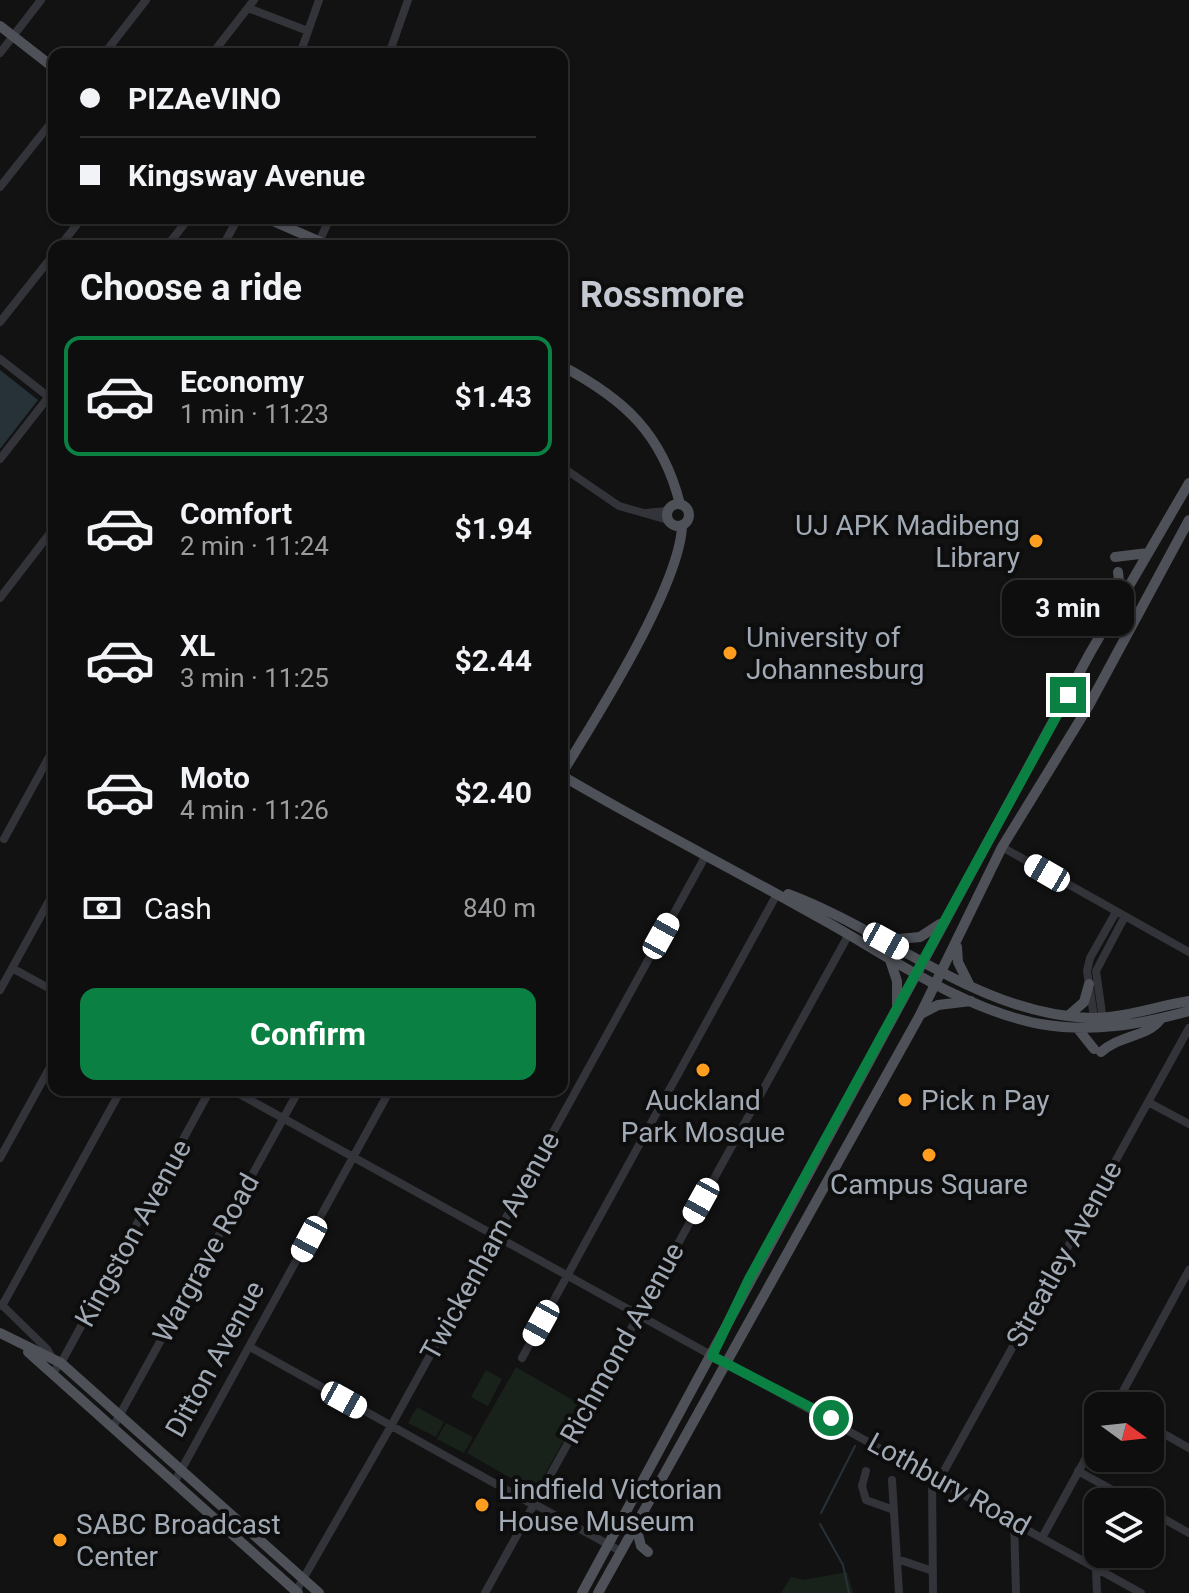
<!DOCTYPE html>
<html lang="en">
<head>
<meta charset="utf-8">
<style>
  body { margin:0; font-family:Roboto,sans-serif; background:#1c1c1c; color:#f1f3f6; height:100vh; display:flex; flex-direction:column; font-size:30px; white-space:nowrap }
  * { box-sizing:border-box; margin:0 }
  p { font-size:26px; color:#9b9c9e }
  .icon { flex:none; width:44px; height:44px; fill:none; stroke:currentColor; stroke-width:2; stroke-linecap:round; stroke-linejoin:round }
  .map { position:relative; flex:1; overflow:hidden }
  .drawer { position:absolute; left:48px; top:240px; width:520px; height:856px; display:flex; flex-direction:column; background:#0e0e0e; border-radius:16px; box-shadow:0 2px 6px #0004,0 0 0 2px #2e2e2e }
  .drawer>* { flex:none }
  .banner { position:absolute; left:48px; top:48px; width:520px; height:176px; border-radius:16px; box-shadow:0 2px 6px #0004,0 0 0 2px #2e2e2e; display:grid; align-content:center; height:176px; padding:0 32px; background:#0e0e0e }
  .needle { width:52px; rotate:105deg }
  .tools { position:absolute; left:1084px; top:1392px; display:grid; gap:16px }
  .tools a { display:grid; place-items:center; width:80px; height:80px; border-radius:16px; background:#0e0e0e; box-shadow:0 2px 6px #0004,0 0 0 2px #2e2e2e; font-size:40px }
  .end { position:absolute; width:36px; height:36px; margin:-18px; border:10px solid #0b8043; background:#fff; box-shadow:0 0 0 4px #fff }
  .from { border-radius:50% }
  .bubble { position:absolute; height:56px; border-radius:16px; background:#0e0e0e; box-shadow:0 2px 6px #0004,0 0 0 2px #2e2e2e; font-size:26px; font-weight:700; line-height:56px; text-align:center }
  .car { position:absolute; width:24px; height:48px; margin:-24px -12px; border-radius:10px; box-shadow:0 0 6px 2px #0007; background:linear-gradient(#fff 24%,#345 0 40%,#fff 0 76%,#345 0 86%,#fff 0) }
  .banner b { display:flex; align-items:center; gap:28px; height:76px; font-size:30px }
  .banner b+b { border-top:2px solid #2e2e2e }
  .banner i { width:20px; height:20px; background:#f1f3f6 }
  ul { padding:0; list-style:none }
  li { display:flex; align-items:center; gap:24px; height:120px; margin:0 16px 12px; padding:0 16px; border:4px solid transparent; border-radius:16px }
  li div { flex:1 }
  li b { display:block; font-size:30px }
  li em { font-style:normal; font-weight:700 }
  li.on { border-color:#0b8043 }
  li>.icon { width:72px; height:72px; stroke-width:1.5 }
  h2 { padding:0 32px; font-size:36px; line-height:96px }
  .pay { display:flex; align-items:center; gap:20px; height:88px; padding:0 32px; font-size:30px }
  .pay p { margin-inline-start:auto }
  .button { display:flex; gap:16px; margin-top:auto; padding:16px 32px }
  .button a { flex:1; height:92px; border-radius:16px; background:#0b8043; color:#fff; font-size:32px; font-weight:700; line-height:92px; text-align:center }
  .map>svg:first-child { display:block }
  .green { fill:#19221a }
  .water { fill:#273238 }
  .lines { fill:none; stroke-linecap:round; stroke-linejoin:round }
  .stream { stroke:#273238; stroke-width:2 }
  .minor { stroke:#323439; stroke-width:8 }
  .major { stroke:#4e5158; stroke-width:10 }
  .route { stroke:#0b8043; stroke-width:10 }
  .poi-dot { fill:#ff9e1e; stroke:#0d0d0e; stroke-width:3 }
  .labels { text-anchor:middle; dominant-baseline:central; stroke-width:8; stroke-linejoin:round; paint-order:stroke }
  .poi-label { font-size:28px; fill:#a1aab5; stroke:#0d0d0e; text-anchor:start }
  .street-label { font-size:28px; fill:#a1aab5; stroke:#0d0d0e }
  .district-label { font-size:36px; font-weight:bold; fill:#c3c8d1; stroke:#0d0d0e }
</style>
</head>
<body>
<div class="map">
<svg width="1189" height="1593" viewBox="0 0 1189 1593">
  <rect width="100%" height="100%" fill="#121213"/>
  <!-- green -->
  <path class="green" d="M516,1367L583,1406L535,1492L467,1453Z
    M486,1370L502,1379L488,1406L471,1397Z
    M417,1407L444,1422L436,1437L408,1423Z
    M446,1423L473,1437L464,1453L437,1439Z
    M847,1572L853,1593H781L791,1577L803,1580Z"/>
  <!-- water -->
  <path class="water" d="M0,370L38,400L0,449Z"/>
  <g class="lines">
    <!-- stream -->
    <path class="stream" d="M821,1513L855,1446
      M820,1524L843,1565L849,1593"/>
    <!-- minor -->
    <path class="minor" d="M248,8L308,31
      M0,53L41,0
      M104,54L146,0
      M212,54L254,0
      M300,54L319,0
      M389,54L408,0
      M0,187L54,119
      M60,246L82,218
      M167,246L189,218
      M223,246L238,218
      M317,246L330,218
      M0,322L54,254
      M0,359L54,401
      M0,459L54,390
      M562,467L619,506L668,520
      M645,513L667,511
      M0,598L54,528
      M4,839L54,748
      M1002,847L1189,952
      M12,968L54,991
      M0,990L54,892
      M1103,1020L1096,971L1124,918
      M1095,1024L1087,971L1090,958L1116,912
      M232,1090L1141,1593
      M1148,1102L1189,1124
      M0,1158L54,1060
      M1,1304L47,1349L52,1358
      M2,1306L121,1090
      M250,1347L530,1503
      M522,1358L777,894
      M52,1373L61,1363L210,1090
      M1115,1406L1189,1270
      M1150,1426L1189,1448
      M113,1427L299,1090
      M866,1471L862,1486L866,1500L894,1510
      M1078,1471L1134,1502
      M932,1475L933,1593
      M892,1480L899,1593
      M939,1480L1189,1028
      M174,1483L390,1090
      M536,1501L849,934
      M538,1506L622,1552
      M1150,1511L1189,1533
      M1014,1520L1016,1593
      M1043,1536L1098,1436
      M897,1559L933,1571
      M1096,1569L1097,1593
      M295,1593L391,1426L705,857
      M485,1593L532,1508"/>
    <!-- major -->
    <path class="major" d="M0,26L54,68
      M266,218L330,246
      M562,366C624,399 662,433 680,504
      M667 515a11 11 0 1 1 22 0a11 11 0 1 1-22 0Z
      M1115,557L1148,553
      M1118,572L1121,598
      M562,773C595,720 681,584 682,525
      M566,778C648,826 733,869 816,916C886,954 960,1009 1040,1024C1093,1033 1137,1025 1189,1011
      M788,894C890,932 979,1015 1092,1018C1125,1018 1157,1006 1189,1001
      M888,940L920,937L940,924
      M957,947L958,962L969,984
      M889,957L897,981V1005
      M921,1014L938,1005L971,1001
      M1068,1016L1084,1002L1089,984
      M1078,1029L1094,1049
      M1101,1052C1120,1035 1147,1037 1160,1020
      M0,1333L61,1363L319,1593
      M28,1352L298,1593
      M636,1526L641,1546L648,1552
      M582,1593L1090,653L1189,483
      M598,1593L920,1015L1002,847L1088,707L1189,520"/>
  </g>
  <g class="lines">
    <!-- route -->
    <path class="route" d="M831,1418L712,1356L749,1279L1068,695"/>
  </g>
  <!-- markers -->
  <g class="poi-dot">
    <circle cx="1036" cy="541" r="8"/>
    <circle cx="730" cy="653" r="8"/>
    <circle cx="703" cy="1070" r="8"/>
    <circle cx="905" cy="1100" r="8"/>
    <circle cx="929" cy="1155" r="8"/>
    <circle cx="482" cy="1505" r="8"/>
    <circle cx="60" cy="1540" r="8"/>
  </g>
  <g class="labels">
    <!-- poi labels -->
    <g class="poi-label">
      <text x="1020" y="525" text-anchor="end">UJ APK Madibeng<tspan x="1020" dy="32">Library</tspan></text>
      <text x="746" y="637">University of<tspan x="746" dy="32">Johannesburg</tspan></text>
      <text x="703" y="1100" text-anchor="middle">Auckland<tspan x="703" dy="32">Park Mosque</tspan></text>
      <text x="921" y="1100">Pick n Pay</text>
      <text x="929" y="1184" text-anchor="middle">Campus Square</text>
      <text x="498" y="1489">Lindfield Victorian<tspan x="498" dy="32">House Museum</tspan></text>
      <text x="76" y="1524">SABC Broadcast<tspan x="76" dy="32">Center</tspan></text>
    </g>
    <!-- street labels -->
    <g class="street-label">
      <text transform="translate(133 1233) rotate(-61)">Kingston Avenue</text>
      <text transform="translate(490 1246) rotate(-61)">Twickenham Avenue</text>
      <text transform="translate(1064 1254) rotate(-61)">Streatley Avenue</text>
      <text transform="translate(206 1258) rotate(-61)">Wargrave Road</text>
      <text transform="translate(622 1343) rotate(-61)">Richmond Avenue</text>
      <text transform="translate(215 1359) rotate(-61)">Ditton Avenue</text>
      <text transform="translate(949 1484) rotate(29)">Lothbury Road</text>
    </g>
    <!-- district labels -->
    <g class="district-label">
      <text x="662" y="295">Rossmore</text>
    </g>
  </g>
</svg>
<div class="tools">
<a><svg class="needle" viewBox="-14 -14 28 28"><path d="M0-13l5 13h-10z" fill="#e53935"/><path d="M0 13l5-13h-10z" fill="#9b9c9e"/></svg></a>
<a><svg class="icon" aria-label="layers" viewBox="0 0 24 24"><path d="M12 4l9 5-9 5-9-5zM3 14l9 5 9-5"/></svg></a>
</div>
<i class="end from" style="left:831px;top:1418px"></i>
<i class="end" style="left:1068px;top:695px"></i>
<div class="bubble" style="left:1002px;top:580px;width:132px">3 min</div>
<i class="car" style="left:1047px;top:873px;rotate:300deg"></i>
<i class="car" style="left:661px;top:936px;rotate:29deg"></i>
<i class="car" style="left:886px;top:941px;rotate:119deg"></i>
<i class="car" style="left:701px;top:1201px;rotate:209deg"></i>
<i class="car" style="left:309px;top:1239px;rotate:208deg"></i>
<i class="car" style="left:541px;top:1323px;rotate:209deg"></i>
<i class="car" style="left:344px;top:1400px;rotate:119deg"></i>
<div class="banner">
<b><i class="from"></i>PIZAeVINO</b>
<b><i></i>Kingsway Avenue</b>
</div>
<section class="drawer">
<h2>Choose a ride</h2>
<ul>
<li class="on"><svg class="icon" aria-label="car" viewBox="0 0 24 24"><path d="M5 17H2v-5l4-1 3-4h7l3 4 3 1v5h-3M9 17h6M6 11h13"/><circle cx="7" cy="17" r="2"/><circle cx="17" cy="17" r="2"/></svg><div><b>Economy</b><p>1 min · 11:23</p></div><em>$1.43</em></li>
<li><svg class="icon" aria-label="car" viewBox="0 0 24 24"><path d="M5 17H2v-5l4-1 3-4h7l3 4 3 1v5h-3M9 17h6M6 11h13"/><circle cx="7" cy="17" r="2"/><circle cx="17" cy="17" r="2"/></svg><div><b>Comfort</b><p>2 min · 11:24</p></div><em>$1.94</em></li>
<li><svg class="icon" aria-label="car" viewBox="0 0 24 24"><path d="M5 17H2v-5l4-1 3-4h7l3 4 3 1v5h-3M9 17h6M6 11h13"/><circle cx="7" cy="17" r="2"/><circle cx="17" cy="17" r="2"/></svg><div><b>XL</b><p>3 min · 11:25</p></div><em>$2.44</em></li>
<li><svg class="icon" aria-label="car" viewBox="0 0 24 24"><path d="M5 17H2v-5l4-1 3-4h7l3 4 3 1v5h-3M9 17h6M6 11h13"/><circle cx="7" cy="17" r="2"/><circle cx="17" cy="17" r="2"/></svg><div><b>Moto</b><p>4 min · 11:26</p></div><em>$2.40</em></li>
</ul>
<div class="pay"><svg class="icon" aria-label="cash" viewBox="0 0 24 24"><path d="M3 7h18v10H3z"/><circle cx="12" cy="12" r="2"/></svg>Cash<p>840 m</p></div>
<div class="button"><a>Confirm</a></div>
</section>
</div>
</body>
</html>
